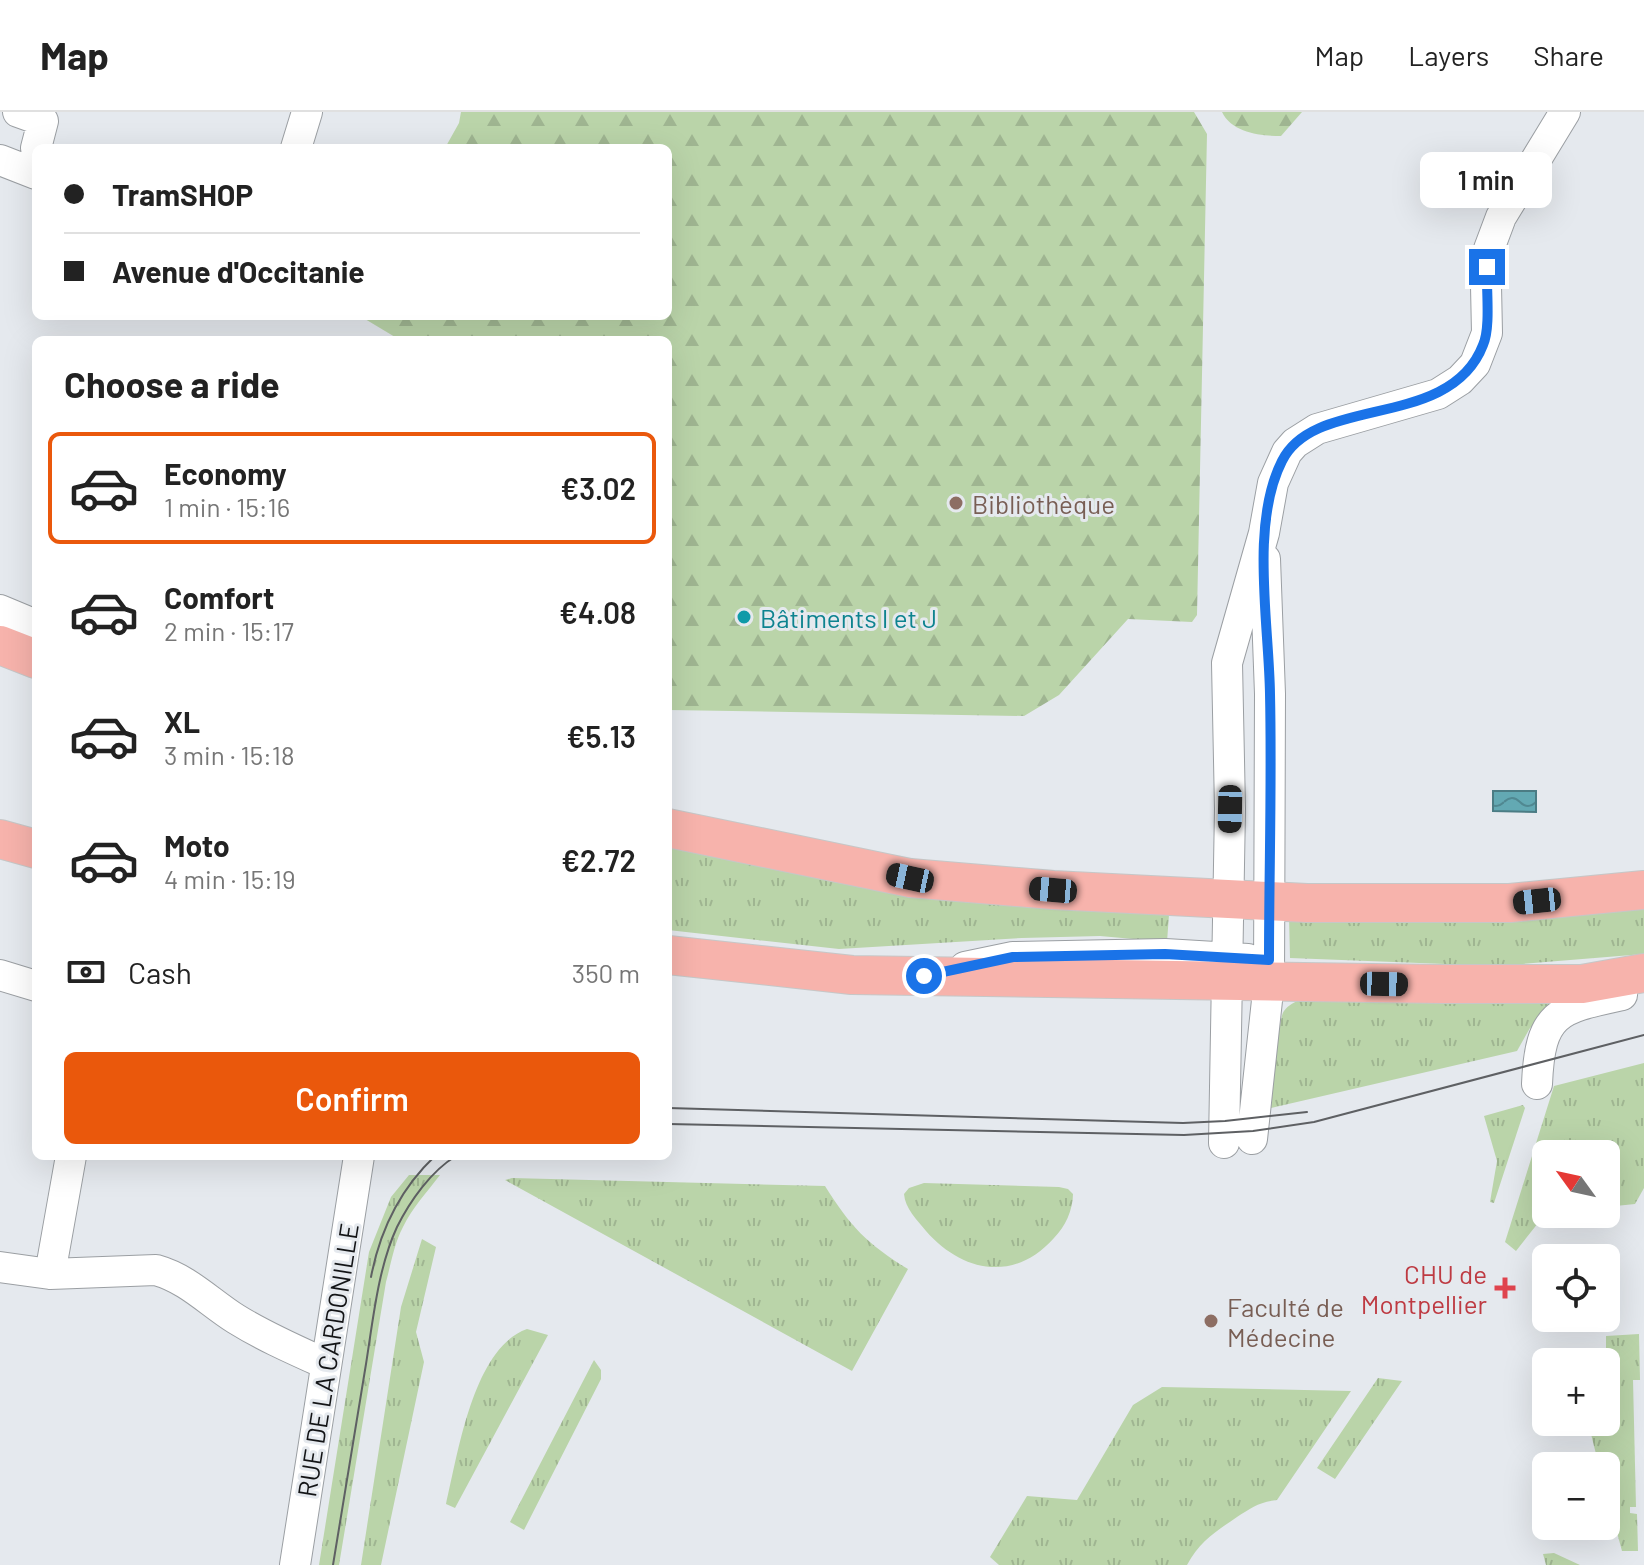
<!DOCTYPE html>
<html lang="en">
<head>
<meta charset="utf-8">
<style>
  body { margin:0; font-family:Barlow,sans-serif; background:#f6f6f6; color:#222; height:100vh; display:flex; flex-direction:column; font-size:30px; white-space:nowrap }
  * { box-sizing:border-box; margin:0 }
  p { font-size:26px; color:#767676 }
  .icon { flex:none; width:44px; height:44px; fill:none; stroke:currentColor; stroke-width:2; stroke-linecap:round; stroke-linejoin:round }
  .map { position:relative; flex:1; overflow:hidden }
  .details { position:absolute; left:32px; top:224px; width:640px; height:824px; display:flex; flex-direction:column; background:#fff; border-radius:12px; box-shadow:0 8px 32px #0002 }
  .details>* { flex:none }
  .guide { position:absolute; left:32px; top:32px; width:640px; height:176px; border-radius:12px; box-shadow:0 8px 32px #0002; display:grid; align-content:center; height:176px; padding:0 32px; background:#fff }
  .needle { width:52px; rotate:303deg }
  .controls { position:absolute; left:1532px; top:1028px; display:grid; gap:16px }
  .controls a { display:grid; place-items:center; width:88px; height:88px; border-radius:12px; background:#fff; box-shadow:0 8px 32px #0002; font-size:40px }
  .end { position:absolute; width:36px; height:36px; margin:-18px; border:10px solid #1a73e8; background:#fff; box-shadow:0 0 0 4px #fff }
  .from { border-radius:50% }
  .bubble { position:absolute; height:56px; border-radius:12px; background:#fff; box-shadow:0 8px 32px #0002; font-size:26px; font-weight:600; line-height:56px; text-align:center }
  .car { position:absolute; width:24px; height:48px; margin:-24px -12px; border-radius:10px; box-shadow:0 0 6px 2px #0007; background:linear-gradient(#222 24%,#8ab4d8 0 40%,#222 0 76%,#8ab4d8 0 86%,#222 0) }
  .guide b { display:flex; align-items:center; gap:28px; height:76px; font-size:30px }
  .guide b+b { border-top:2px solid #e0e0e0 }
  .guide i { width:20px; height:20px; background:#222 }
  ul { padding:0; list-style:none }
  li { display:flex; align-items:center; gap:24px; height:112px; margin:0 16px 12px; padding:0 16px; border:4px solid transparent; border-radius:12px }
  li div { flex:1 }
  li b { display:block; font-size:30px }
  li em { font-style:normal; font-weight:600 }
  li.current { border-color:#ea580c }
  li>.icon { width:72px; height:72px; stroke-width:1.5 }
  h2 { padding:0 32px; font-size:36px; line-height:96px }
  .pay { display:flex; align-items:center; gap:20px; height:88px; padding:0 32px; font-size:30px }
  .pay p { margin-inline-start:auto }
  .button { display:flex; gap:16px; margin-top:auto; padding:16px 32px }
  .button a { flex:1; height:92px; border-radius:12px; background:#ea580c; color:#fff; font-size:32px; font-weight:600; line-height:92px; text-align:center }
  header { display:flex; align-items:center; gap:48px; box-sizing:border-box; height:112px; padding:0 40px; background:#fff; border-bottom:2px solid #e0e0e0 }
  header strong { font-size:38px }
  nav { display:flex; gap:44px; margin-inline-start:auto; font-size:28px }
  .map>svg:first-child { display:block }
  .grass { fill:url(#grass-tufts) }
  .forest { fill:url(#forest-firs) }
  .water { fill:url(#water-waves); stroke:#4b7c84; stroke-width:2 }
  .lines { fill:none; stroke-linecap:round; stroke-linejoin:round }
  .minor-casing { stroke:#9b9fa3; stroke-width:32 }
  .major-casing { stroke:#c6c7c7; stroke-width:40 }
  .minor { stroke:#fff; stroke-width:30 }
  .major { stroke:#f7b3ac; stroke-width:38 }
  .tram { stroke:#5e6063; stroke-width:2 }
  .route { stroke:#1a73e8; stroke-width:10 }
  .education-dot { fill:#8d6e63; stroke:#e5e9ee; stroke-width:3 }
  .culture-dot { fill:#0f9aa8; stroke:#e5e9ee; stroke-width:3 }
  .health-dot { fill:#e0444e; stroke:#e5e9ee; stroke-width:3 }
  .labels { text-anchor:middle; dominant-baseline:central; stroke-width:6; stroke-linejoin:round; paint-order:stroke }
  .education-label { font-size:26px; fill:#785e54; stroke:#e5e9ee; text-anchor:start }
  .culture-label { font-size:26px; fill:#0d838f; stroke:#e5e9ee; text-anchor:start }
  .health-label { font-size:26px; fill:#be3a42; stroke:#e5e9ee; text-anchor:end }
  .street-label { font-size:26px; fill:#131416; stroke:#e5e9ee }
</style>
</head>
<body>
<header>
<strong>Map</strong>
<nav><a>Map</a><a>Layers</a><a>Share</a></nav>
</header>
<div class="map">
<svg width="1644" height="1453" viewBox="0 0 1644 1453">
  <defs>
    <pattern id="grass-tufts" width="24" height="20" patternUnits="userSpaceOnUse" patternTransform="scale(2)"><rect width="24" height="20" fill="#bad4a9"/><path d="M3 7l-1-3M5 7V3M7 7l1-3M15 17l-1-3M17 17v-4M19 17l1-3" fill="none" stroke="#9fb591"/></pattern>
    <pattern id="forest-firs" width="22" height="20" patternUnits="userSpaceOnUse" patternTransform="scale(2)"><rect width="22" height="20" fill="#bad4a9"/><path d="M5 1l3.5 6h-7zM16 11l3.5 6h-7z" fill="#9fb591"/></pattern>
    <pattern id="water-waves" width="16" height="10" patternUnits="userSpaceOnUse" patternTransform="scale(2)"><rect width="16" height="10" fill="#63a9b3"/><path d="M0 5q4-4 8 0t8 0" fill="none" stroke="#508891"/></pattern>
  </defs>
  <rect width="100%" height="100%" fill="#e5e9ee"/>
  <!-- grass -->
  <path class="grass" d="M668,728L1170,789L1167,830L1100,824L1022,826L839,837L668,818Z
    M1644,791V842L1497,854L1290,846L1289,804Z
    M1300,888L1557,889L1530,916L1517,939L1271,996C1273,980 1278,906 1284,899C1288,893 1295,890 1300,888Z
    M1644,951V1076L1635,1092L1606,1095V1042H1546V1101L1516,1139L1505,1130L1554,974Z
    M1523,993L1525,996L1494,1091L1490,1090L1497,1049L1484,1004Z
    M409,1063H440C427,1080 412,1096 403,1115C394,1132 391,1152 386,1170L339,1453H319L369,1140L391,1085Z
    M512,1066L825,1074C850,1114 867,1132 908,1157L852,1259L505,1068Z
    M924,1071L1059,1075L1068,1077L1073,1082C1073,1098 1065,1115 1054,1126C1014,1171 962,1160 926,1119C917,1108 905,1096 904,1082L909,1076Z
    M422,1127L436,1135L416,1220L424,1250L381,1453H361L401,1195Z
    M527,1217L548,1223L455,1396L446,1392C458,1342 473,1236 527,1217Z
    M1639,1222L1640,1268H1633L1636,1395H1630V1401L1637,1402L1638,1439H1622L1606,1380V1354H1599L1588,1310H1606V1224Z
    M594,1248L601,1258V1267L524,1418L510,1410Z
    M1378,1266L1402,1269L1335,1367L1317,1356Z
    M1162,1275L1351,1279L1277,1388C1259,1390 1251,1396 1237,1405C1215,1420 1200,1429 1187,1453H999L990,1445L1027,1384L1077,1388L1133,1293Z
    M1554,1441L1580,1453H1546L1543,1442Z"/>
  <!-- forest -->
  <path class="forest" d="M461,0H1194L1207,22L1197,503L1192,510L1128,507L1059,583L1024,604L668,598V228H400L360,204H668V36H445L459,11Z
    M1222,0H1302L1281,24C1261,24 1232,21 1222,0Z"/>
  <!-- water -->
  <path class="water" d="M1493,679H1536V700L1493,699Z"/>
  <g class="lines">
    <!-- minor casing -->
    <g class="minor-casing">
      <path id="minor" d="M18,0L43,9L36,36
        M296,36L307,0
        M0,48L36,62
        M0,498L36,513
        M965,855L1013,845L1165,842L1248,847
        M0,863L36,874
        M1537,972C1540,900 1558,897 1622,883
        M1252,1027L1269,870L1270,582L1265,447
        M1224,1031L1230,697L1227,551L1264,421L1273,371L1287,340L1295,331L1317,317L1438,282L1460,268L1475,252L1487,221L1486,174L1489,137L1501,105L1565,0
        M0,1155L50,1162L156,1158C188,1167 209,1190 236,1207C265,1225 295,1238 326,1252
        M50,1162L71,1044
        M295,1453L359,1044"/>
    </g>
    <!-- major casing -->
    <g class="major-casing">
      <path id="major" d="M0,533L36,547
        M668,716L910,766L1053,778L1307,791H1510L1644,778
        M0,727L36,737
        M668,843L852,863L1441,872H1582L1644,861"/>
    </g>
    <!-- minor -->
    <use href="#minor" class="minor"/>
    <!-- major -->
    <use href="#major" class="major"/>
    <!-- tram -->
    <path class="tram" d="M668,996L1183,1011L1225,1009L1307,1000
      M668,1012L1184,1023L1253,1019L1314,1010L1644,923
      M371,1165C380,1118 399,1078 435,1044
      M333,1453C344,1386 355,1319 366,1252C373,1208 378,1156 397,1115C410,1089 431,1059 456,1044"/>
  </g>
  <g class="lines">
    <!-- route -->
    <path class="route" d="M924,864L1013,845L1165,842L1269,848C1269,760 1272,671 1270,582C1269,512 1250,412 1282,349C1315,282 1450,319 1483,233C1491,215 1486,177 1487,155"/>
  </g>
  <!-- markers -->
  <g class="education-dot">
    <circle cx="956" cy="391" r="8"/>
    <circle cx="1211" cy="1209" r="8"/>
  </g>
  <circle class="culture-dot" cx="744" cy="505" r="8"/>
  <path class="health-dot" d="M1501 1164h8v8h8v8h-8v8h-8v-8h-8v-8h8z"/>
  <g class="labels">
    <!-- education labels -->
    <g class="education-label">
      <text x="972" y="391">Bibliothèque</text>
      <text x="1227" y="1194">Faculté de<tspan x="1227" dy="30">Médecine</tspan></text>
    </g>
    <!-- culture labels -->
    <g class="culture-label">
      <text x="760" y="505">Bâtiments I et J</text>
    </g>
    <!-- health labels -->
    <g class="health-label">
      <text x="1487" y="1161">CHU de<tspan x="1487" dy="30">Montpellier</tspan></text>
    </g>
    <!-- street labels -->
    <g class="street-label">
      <text transform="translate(327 1248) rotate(-81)">RUE DE LA CARDONILLE</text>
    </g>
  </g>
</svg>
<div class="controls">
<a><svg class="needle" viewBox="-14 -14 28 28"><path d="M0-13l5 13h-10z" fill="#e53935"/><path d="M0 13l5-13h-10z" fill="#767676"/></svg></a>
<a><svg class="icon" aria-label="locate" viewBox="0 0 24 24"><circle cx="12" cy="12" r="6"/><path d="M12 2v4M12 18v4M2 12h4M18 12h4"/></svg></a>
<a>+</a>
<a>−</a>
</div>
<i class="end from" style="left:924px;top:864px"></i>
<i class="end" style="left:1487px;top:155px"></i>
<div class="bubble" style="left:1420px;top:40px;width:132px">1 min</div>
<i class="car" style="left:1230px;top:697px;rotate:181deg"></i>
<i class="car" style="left:910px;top:766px;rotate:282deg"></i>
<i class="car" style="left:1053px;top:778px;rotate:275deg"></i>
<i class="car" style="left:1537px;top:789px;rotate:264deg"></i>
<i class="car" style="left:1384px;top:872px;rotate:91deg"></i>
<div class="guide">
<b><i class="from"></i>TramSHOP</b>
<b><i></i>Avenue d'Occitanie</b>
</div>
<section class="details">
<h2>Choose a ride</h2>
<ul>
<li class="current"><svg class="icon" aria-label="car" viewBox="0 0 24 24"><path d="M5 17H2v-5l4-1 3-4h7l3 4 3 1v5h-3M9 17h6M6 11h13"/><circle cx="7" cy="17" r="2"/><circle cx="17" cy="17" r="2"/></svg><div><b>Economy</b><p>1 min · 15:16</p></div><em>€3.02</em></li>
<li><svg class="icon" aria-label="car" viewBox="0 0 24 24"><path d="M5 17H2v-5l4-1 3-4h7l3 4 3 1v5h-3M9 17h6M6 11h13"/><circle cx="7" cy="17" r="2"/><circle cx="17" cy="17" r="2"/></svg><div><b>Comfort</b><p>2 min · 15:17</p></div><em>€4.08</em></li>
<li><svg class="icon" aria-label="car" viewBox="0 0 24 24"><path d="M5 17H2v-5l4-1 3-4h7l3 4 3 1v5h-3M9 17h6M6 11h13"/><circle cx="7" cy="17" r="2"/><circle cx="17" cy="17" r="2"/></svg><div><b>XL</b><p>3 min · 15:18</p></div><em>€5.13</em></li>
<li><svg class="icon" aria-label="car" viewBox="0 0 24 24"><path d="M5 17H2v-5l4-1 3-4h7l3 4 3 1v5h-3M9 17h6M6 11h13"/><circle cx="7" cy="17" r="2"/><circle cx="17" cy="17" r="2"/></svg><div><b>Moto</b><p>4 min · 15:19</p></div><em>€2.72</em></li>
</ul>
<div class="pay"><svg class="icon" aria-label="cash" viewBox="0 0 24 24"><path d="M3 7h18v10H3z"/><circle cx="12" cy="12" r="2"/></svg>Cash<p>350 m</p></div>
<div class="button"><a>Confirm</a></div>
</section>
</div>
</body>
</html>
